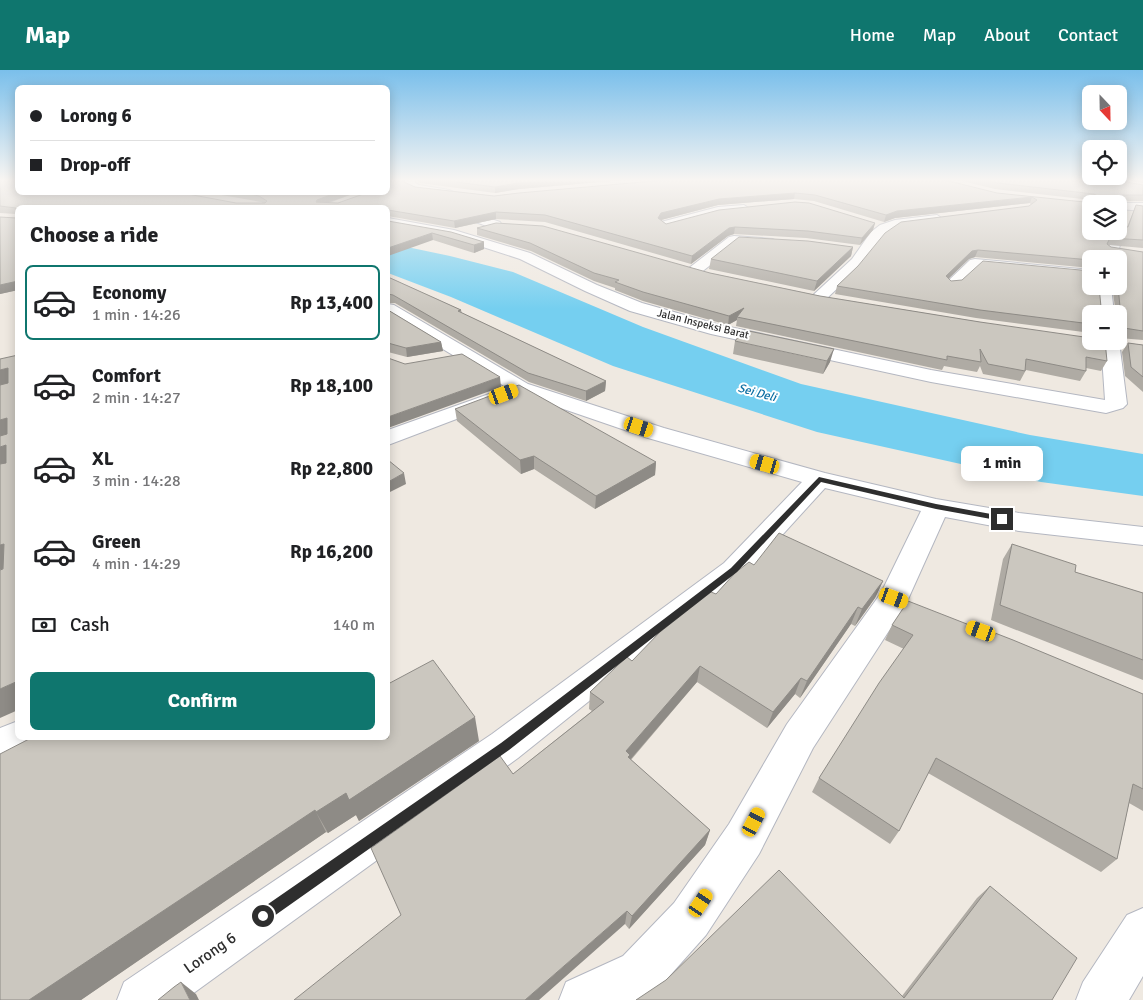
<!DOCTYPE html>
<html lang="en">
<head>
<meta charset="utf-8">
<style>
  body { margin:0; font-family:Signika,sans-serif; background:#f2f2f2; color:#202124; height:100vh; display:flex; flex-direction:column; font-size:19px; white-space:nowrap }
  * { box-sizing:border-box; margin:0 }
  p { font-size:16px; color:#757577 }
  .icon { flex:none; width:28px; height:28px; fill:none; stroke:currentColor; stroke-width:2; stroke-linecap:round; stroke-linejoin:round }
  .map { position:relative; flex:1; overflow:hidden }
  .drawer { position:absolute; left:15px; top:135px; width:375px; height:535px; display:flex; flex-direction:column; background:#fff; border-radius:8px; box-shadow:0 2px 12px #0003 }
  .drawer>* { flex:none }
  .hud { position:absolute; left:15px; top:15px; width:375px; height:110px; border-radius:8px; box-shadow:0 2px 12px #0003; display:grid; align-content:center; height:110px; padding:0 15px; background:#fff }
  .needle { width:32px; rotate:158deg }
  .controls { position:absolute; left:1082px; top:15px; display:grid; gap:10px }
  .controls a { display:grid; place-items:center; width:45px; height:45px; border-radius:8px; background:#fff; box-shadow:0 2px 12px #0003; font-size:25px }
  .end { position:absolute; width:22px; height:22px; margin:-11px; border:6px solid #2e2e2e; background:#fff; box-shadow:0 0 0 2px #fff }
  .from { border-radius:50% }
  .bubble { position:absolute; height:35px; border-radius:8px; background:#fff; box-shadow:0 2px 12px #0003; font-size:16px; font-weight:700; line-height:35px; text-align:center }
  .car { position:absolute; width:15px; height:30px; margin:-15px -8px; border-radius:6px; box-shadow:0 0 4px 1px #0007; background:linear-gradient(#f5c518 24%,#345 0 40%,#f5c518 0 76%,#345 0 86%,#f5c518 0) }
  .hud b { display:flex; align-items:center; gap:18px; height:48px; font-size:19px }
  .hud b+b { border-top:1px solid #e0e0e0 }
  .hud i { width:12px; height:12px; background:#202124 }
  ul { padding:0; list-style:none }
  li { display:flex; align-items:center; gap:15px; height:75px; margin:0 10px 8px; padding:0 5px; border:2px solid transparent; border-radius:8px }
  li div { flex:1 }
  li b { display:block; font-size:19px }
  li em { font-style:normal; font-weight:700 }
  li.on { border-color:#0f766e }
  li>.icon { width:45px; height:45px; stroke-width:1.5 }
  h2 { padding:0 15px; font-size:22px; line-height:60px }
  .pay { display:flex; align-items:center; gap:12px; height:55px; padding:0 15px; font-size:19px }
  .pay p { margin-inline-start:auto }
  .cta { display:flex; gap:10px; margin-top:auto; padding:10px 15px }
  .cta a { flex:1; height:58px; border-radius:8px; background:#0f766e; color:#fff; font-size:20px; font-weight:700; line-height:58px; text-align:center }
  header { display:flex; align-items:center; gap:30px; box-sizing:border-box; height:70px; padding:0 25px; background:#0f766e; color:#fff }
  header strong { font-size:24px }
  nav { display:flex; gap:28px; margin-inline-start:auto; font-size:18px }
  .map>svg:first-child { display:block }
  .water { fill:#75cff0 }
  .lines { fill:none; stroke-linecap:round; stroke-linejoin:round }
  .street-casing { stroke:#b4b7c1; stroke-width:2 }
  .secondary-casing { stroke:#b4b7c1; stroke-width:2 }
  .street { fill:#fff; fill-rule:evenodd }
  .secondary { fill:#fff; fill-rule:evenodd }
  .wall { fill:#afaba4; fill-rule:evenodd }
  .shaded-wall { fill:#8e8b86 }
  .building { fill:#cbc7bf; stroke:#8e8b86; fill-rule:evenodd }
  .route { fill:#2e2e2e }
  .labels { text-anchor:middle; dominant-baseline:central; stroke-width:4; stroke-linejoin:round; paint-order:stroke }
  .far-street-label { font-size:11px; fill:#2e2e2e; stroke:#fff }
  .far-water-label { font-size:12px; font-style:italic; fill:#0d6fa3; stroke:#fff }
  .near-street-label { font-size:16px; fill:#2e2e2e; stroke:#fff }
</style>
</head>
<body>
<header>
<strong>Map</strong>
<nav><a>Home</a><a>Map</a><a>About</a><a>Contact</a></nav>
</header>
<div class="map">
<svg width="1143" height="930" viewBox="0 0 1143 930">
  <rect width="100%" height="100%" fill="#efe9e1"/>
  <!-- water -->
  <path class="water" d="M388,173L450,186L513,202L643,257L801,314L1030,365L1143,384V426L1041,412L817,362L613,296L451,227L388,203Z"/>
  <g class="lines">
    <!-- street casing -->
    <g class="street-casing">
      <path id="street" d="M405,109H415V113L419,115L449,120L455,123L449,126L412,120L405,114Z
        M481,133L487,136L474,143L500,152L502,155L500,158H492L462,147L460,144L464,138Z
        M744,135L750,139L748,141L718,145L665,159L659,155L661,152L718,137Z
        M937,145L943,149L941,152L897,157L888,161L881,168L862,195L824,231H812L810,228L852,189L871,162L880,155L895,150Z
        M388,148L454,160L530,183L597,215L642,233L720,255L931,300L1105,330L1101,271H1119L1127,334L1123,338L1106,343L931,312L711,264L630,241L585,221L520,189L452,167L388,156Z
        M1119,157L1124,161L1116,189H1102L1111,161H1119Z
        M734,166L773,169L780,173L773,177L737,174L699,204H689L687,201L689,198L729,167Z
        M975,189L1091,200V208L979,197L958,217H948L945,214L948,211L970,190Z
        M1095,216H1111L1114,244H1098Z
        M388,234L394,235L528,314L664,358L825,403L936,429L1019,443L1143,457V475L1019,461L945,447L905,536L813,678L759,784L706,865L657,920L637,930H559L566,912L623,886L674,833L729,754L787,654L881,523L921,441L825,418L744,507L518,688L184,930H117L124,912L492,664L724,493L802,412L648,368L514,322L388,246Z
        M489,324L496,326L499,330L496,334L388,375V360Z
        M18,651V668H36L31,679L0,694V658Z
        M1143,838V906L1129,930H1076L1083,912L1127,845Z"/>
    </g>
    <!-- secondary casing -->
    <g class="secondary-casing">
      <path id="secondary" d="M1119,133H1143V141L1119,139V134H1115Z"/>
    </g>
    <!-- street -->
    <use href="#street" class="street"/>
    <!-- secondary -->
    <use href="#secondary" class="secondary"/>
  </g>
  <!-- wall -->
  <path class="wall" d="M0,109L236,133H263L261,132L204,122H358L329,133H338L404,112L415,117L494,126L519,123H997L1094,133V132L1091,130L995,119L954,109H1110L1143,115V131H1120L1121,152L1119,156L1127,157L1136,135L1143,136V178L1109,175L1111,177L1143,182V270L1119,268V244H1091V263L976,248L835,224L837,216L1029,136L1031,135L1030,133L895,148L884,152L814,131L794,129L718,135L661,150L666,154L875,153L873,160L860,175L806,168L734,164L728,166L691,194L545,152L496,149L455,158L388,146V147V138H18V220L0,224V147L16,148V144L0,143ZM975,187L1091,198V189H1119V216H1112L1115,237H1101L951,211L949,208L969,189Z
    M416,109H634L519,119L495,123L420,113Z
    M1123,109H1143V113Z
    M388,151L484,172V179L474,183L433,170Z
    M477,158L710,203L820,226L980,252L1107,291L1101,301L1086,298V301L1080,311L1026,300L1020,311L983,304L980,296L977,302L944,296L942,300L736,256L737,250L728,255L643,231L615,220V218L594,211L531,181L477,165Z
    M853,177L851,186L814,221L709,199L711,189Z
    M388,207L461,240L462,243L606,311L605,321L586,331L529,312L395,233H388Z
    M388,240L441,272L443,281L407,287L388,282Z
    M735,271L830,292L823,304L733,284Z
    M1128,273L1143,275V322L1125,306L1122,282Z
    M455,339L656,392L655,405L595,439L534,399L521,404L457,351Z
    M1012,474L1075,502L1143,523V610L991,550L1003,489Z
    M754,495L883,511L875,528L855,556L851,554L800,628L795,624L767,658L697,612L631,690L710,760L705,775L629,859L625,854L401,845L513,704L592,641L589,639L590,622L632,591Z
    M892,555L994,565L995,563L1143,624V741L1129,733L1117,789L1101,802L928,703L899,761L890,774L812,722L819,708L904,579L885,570Z
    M31,668L479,671L359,751L356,745L328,763L326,762L81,930H0Z
    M990,816L1052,930H636L902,926L977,828Z"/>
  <!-- shaded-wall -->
  <path class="shaded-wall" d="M567,109H634L519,119L495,123V117L518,113Z
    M338,122H358L318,136L316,132L317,130Z
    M795,123L794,129L718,135L661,150L658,148L661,143L719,129Z
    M1032,127L1030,133L895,148L884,152L886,145L897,141Z
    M496,142V149L455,158L454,151Z
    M875,153L873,160L860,175L862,168Z
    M735,157L734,164L728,166L691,194L692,186L729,158Z
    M432,163L433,170L388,186V178Z
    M484,172V179L474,183V175Z
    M853,177L851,186L814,221L817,211Z
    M978,180L975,187L969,189L943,214L946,206L972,181Z
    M18,211V220L0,224V215Z
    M744,238L737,247V250L728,255L729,246Z
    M441,272L443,281L407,287L406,278Z
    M834,279L830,292L823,304L827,291Z
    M8,298L18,313L0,320V300Z
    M500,307L501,317L388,358V347Z
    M606,311L605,321L586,331V321Z
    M7,348L18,364L0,371V350Z
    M6,375L18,392L0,399V377Z
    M534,386V399L521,404L520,390Z
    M656,392L655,405L595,439L596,426Z
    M404,403L406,414L388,423V412Z
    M4,474L18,492L0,500V475Z
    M883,511L875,528L855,556L862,539Z
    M858,537L851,554L800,628L807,611Z
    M700,596L697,612L629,691L626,681Z
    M801,608L795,624L767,658L773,642Z
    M18,611V640L0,648V619Z
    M475,647L479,671L359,751L356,745L328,763L316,742L346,723Z
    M315,740L326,762L81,930H29Z
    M710,760L705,775L629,859L632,846Z
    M627,841L625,854L539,930H525Z
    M181,912L196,924L199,930H190Z"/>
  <!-- building -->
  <path class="building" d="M0,109H18V122H177L236,133H265L267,131L259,126L240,122H338L317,130L316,132L338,133L369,122H388V109H404V112L415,117L494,126L519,123L676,109H941L997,123L1094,133L1096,129L1101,128L1094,124L998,113L980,109H1110L1143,115V125H1122L1116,128L1120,129L1121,152L1119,154V134H1091V161H1119V156L1128,157L1136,135L1143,136V170L1110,168L1107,174L1111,177L1143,182V261L1124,258L1122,260H1119V244H1091V254L980,240L837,216L858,196L885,163L901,152L1029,136L1037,130L1032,127L897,141L886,145L815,125L795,123L719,129L661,143L658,148L666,154L719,140L795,132L809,133L875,153L862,168L808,161L735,157L729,158L692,186L545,145L496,142L454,151L388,140V138H18V211L0,215V147L16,148V138L0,136ZM978,180L1091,190V189H1119V216H1118L1120,237H1101L1099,216H1091V201L983,191L962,210L951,211L946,206L972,181Z
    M432,109H567L518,113L495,117Z
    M388,151L451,162L484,172L474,175L432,163L388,178Z
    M496,153L543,156L710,203L820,226L980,252L1091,268V271H1105L1107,291L1086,287V301L1026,289L1025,301L988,294L980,279L981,292L947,286V290L737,247L744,238L729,246L722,244L643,222L615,212L619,210L594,203L530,173L477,158Z
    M739,167L808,171L853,177L817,211L711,189Z
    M388,207L461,240L458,241L606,311L586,321L528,303L393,225L388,224Z
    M388,240L441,272L406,278L388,273Z
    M744,260L834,279L827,291L735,271Z
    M1128,273L1143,275V307L1131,297Z
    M462,284L500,307L388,347V288L405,294Z
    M18,285V611L0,619V500L3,499L4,474L0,475V394L6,393V375L0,377V366L7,364V348L0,350V315L8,313V298L0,300V289Z
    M519,315L656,392L596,426L534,386L520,390L455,339Z
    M388,390L404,403L388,412Z
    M779,463L883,511L862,539L858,537L807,611L801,608L773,642L700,596L626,681L630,685L628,687L710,760L632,846L627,841L525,930H294L401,845L371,778L500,686L513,704L604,632L590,622L617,596L627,587L632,591L660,562L711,522L716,524L735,503L749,492L754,495Z
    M1012,474L1076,495L1075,502L1143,523V590L1000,535Z
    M908,531L995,565V563L1013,570L1143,624V719L1133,714L1117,789L936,688L899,761L819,708L879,613L913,565L892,555Z
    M433,590L475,647L349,730L346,723L316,742L315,740L29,930H0V684L31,668H388V614Z
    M779,800L904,928L990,816L1077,888L1052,930H636L666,910Z
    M181,912L190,930H158L174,917Z"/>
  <!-- sky -->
  <linearGradient id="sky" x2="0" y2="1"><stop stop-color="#7abfeb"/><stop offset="0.46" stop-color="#f8f5f2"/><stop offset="1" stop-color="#f8f5f2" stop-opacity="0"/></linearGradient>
  <rect width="1143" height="239" fill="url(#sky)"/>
  <!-- route -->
  <path class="route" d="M819,407L936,434L1002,446L1006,449L1002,451L936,439L821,412L737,502L509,680L267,851L263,853L258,851L256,846L258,841L501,673L731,498Z"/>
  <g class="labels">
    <!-- far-street labels -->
    <g class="far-street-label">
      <text transform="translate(703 254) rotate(14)">Jalan Inspeksi Barat</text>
    </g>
    <!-- far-water labels -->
    <g class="far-water-label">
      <text transform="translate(757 323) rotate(15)">Sei Deli</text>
    </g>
    <!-- near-street labels -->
    <g class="near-street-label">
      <text transform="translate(210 883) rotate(-35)">Lorong 6</text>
    </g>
  </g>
</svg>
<div class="controls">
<a><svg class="needle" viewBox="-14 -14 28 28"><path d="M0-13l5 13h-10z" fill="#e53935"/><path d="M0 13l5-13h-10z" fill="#757577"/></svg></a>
<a><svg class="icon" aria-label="locate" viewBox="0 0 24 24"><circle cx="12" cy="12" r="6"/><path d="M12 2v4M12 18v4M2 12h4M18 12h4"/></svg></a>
<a><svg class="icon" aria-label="layers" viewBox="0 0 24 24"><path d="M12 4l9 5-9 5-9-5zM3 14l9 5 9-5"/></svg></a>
<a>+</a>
<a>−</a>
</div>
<i class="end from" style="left:263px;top:846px"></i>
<i class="end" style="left:1002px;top:449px"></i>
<div class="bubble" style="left:961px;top:376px;width:82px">1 min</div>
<i class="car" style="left:504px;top:324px;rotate:70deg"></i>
<i class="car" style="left:639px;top:357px;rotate:108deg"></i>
<i class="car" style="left:765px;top:394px;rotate:286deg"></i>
<i class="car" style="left:894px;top:528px;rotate:110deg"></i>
<i class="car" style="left:981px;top:561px;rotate:290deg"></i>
<i class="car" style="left:754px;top:752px;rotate:28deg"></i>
<i class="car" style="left:701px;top:833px;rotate:34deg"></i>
<div class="hud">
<b><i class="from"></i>Lorong 6</b>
<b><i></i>Drop-off</b>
</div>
<section class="drawer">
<h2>Choose a ride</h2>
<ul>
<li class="on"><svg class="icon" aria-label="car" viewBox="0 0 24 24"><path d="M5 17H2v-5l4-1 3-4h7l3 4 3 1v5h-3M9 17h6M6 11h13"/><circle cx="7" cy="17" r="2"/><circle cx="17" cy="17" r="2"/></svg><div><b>Economy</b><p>1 min · 14:26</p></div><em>Rp 13,400</em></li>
<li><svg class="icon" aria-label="car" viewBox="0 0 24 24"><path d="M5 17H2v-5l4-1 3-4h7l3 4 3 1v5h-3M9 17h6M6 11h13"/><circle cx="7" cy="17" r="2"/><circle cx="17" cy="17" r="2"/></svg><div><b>Comfort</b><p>2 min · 14:27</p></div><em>Rp 18,100</em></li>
<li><svg class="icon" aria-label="car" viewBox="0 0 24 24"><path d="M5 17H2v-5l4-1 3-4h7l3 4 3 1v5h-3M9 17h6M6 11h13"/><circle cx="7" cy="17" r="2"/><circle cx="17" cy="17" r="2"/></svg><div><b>XL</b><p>3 min · 14:28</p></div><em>Rp 22,800</em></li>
<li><svg class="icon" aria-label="car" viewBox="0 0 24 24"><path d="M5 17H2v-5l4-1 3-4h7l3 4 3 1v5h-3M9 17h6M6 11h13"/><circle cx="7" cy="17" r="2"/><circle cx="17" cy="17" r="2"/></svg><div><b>Green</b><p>4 min · 14:29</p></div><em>Rp 16,200</em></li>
</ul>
<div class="pay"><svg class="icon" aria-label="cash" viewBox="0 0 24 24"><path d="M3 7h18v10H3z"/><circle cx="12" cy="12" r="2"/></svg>Cash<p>140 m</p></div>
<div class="cta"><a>Confirm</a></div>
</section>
</div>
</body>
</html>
